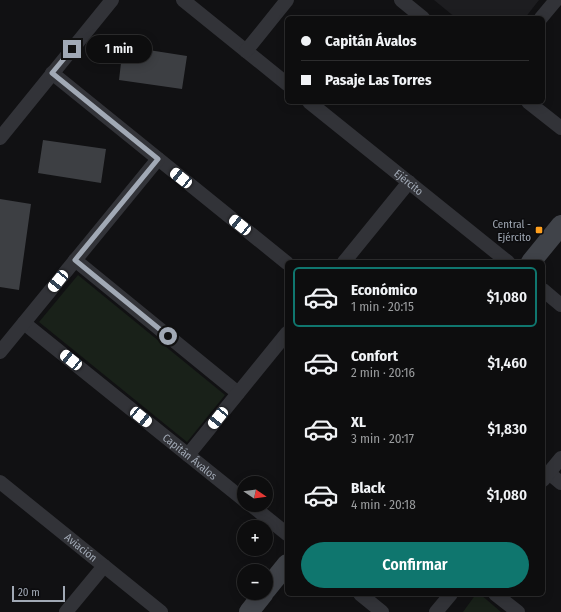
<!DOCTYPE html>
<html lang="es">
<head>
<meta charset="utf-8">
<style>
  body { margin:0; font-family:"Fira Sans Condensed",sans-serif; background:#1b1b1c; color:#f1f3f6; height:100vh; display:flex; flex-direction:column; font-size:15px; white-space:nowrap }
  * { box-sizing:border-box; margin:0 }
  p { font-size:13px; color:#9a9c9e }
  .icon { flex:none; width:22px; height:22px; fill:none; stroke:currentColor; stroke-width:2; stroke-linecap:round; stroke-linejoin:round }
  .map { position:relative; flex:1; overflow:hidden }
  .panel { position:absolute; left:285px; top:260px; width:260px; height:336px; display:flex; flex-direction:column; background:#0d0d0e; border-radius:6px; box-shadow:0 2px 10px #0003,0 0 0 1px #2d2d2e }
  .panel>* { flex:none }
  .hud { position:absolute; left:285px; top:16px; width:260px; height:88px; border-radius:6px; box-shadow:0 2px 10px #0003,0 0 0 1px #2d2d2e; display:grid; align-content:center; height:88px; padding:0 16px; background:#0d0d0e }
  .needle { width:26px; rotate:103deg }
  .fabs { position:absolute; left:237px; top:476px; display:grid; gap:8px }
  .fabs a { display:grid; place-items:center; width:36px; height:36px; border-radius:50%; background:#0d0d0e; box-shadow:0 2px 10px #0003,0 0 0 1px #2d2d2e; font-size:20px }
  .scale { position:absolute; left:12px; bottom:10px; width:53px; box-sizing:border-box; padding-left:4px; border:2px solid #a1a9b5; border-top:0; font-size:11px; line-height:14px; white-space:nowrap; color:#a1a9b5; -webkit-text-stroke:3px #0c0c0e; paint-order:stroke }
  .end { position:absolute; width:18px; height:18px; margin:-9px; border:5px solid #a1a9b5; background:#111; box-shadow:0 0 0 2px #111 }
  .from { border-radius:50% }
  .bubble { position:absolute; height:28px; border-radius:14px; background:#0d0d0e; box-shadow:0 2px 10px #0003,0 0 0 1px #2d2d2e; font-size:13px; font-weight:600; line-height:28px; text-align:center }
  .car { position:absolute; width:12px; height:24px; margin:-12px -6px; border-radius:5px; box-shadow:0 0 3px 1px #0007; background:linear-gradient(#fff 24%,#345 0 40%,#fff 0 76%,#345 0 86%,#fff 0) }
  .hud b { display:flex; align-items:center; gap:14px; height:38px; font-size:15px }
  .hud b+b { border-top:1px solid #2d2d2e }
  .hud i { width:10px; height:10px; background:#f1f3f6 }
  ul { padding:7px 0 0; list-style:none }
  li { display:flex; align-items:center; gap:12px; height:60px; margin:0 8px 6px; padding:0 8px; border:2px solid transparent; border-radius:6px }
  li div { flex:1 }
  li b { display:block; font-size:15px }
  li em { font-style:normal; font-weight:600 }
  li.active { border-color:#0f766e }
  li>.icon { width:36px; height:36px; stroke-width:1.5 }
  .cta { display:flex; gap:8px; margin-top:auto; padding:8px 16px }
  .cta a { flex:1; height:46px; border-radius:24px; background:#0f766e; color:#fff; font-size:16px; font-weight:600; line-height:46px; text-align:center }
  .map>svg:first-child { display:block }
  .built { fill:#1d1d20 }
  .green { fill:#192119 }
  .building { fill:#3d3f43 }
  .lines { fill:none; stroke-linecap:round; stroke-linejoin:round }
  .street { stroke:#323338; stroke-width:14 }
  .secondary { stroke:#404349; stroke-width:20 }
  .route { stroke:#a1a9b5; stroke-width:5 }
  .poi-dot { fill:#ff9f1d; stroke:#0c0c0e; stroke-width:1.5 }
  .labels { text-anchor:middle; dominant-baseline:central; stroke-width:3; stroke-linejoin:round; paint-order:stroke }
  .street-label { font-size:11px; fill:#a1a9b5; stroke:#0c0c0e }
  .poi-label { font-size:11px; fill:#a1a9b5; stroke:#0c0c0e; text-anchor:end }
</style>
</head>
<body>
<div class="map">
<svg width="561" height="612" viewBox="0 0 561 612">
  <rect width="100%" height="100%" fill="#111113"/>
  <!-- built -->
  <path class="built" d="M434,0H539L525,18H456Z"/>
  <!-- green -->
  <path class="green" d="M78,275L225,395L187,442L39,322Z
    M476,594H480L501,612H463Z"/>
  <!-- building -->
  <path class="building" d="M123,46L187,56L182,89L119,80Z
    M43,140L106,149L101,183L38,173Z
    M0,199L31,204L19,290L0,287Z"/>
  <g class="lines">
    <!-- street -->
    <g class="street">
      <path d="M183,0L287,84"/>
      <path d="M401,0L423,18"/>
      <path d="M541,18L556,0"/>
      <path d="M246,51L287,0"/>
      <path d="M52,73L287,263"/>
      <path id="s1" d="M309,102L508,262"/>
      <path d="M528,102L561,128"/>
      <path d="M0,138L112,0"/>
      <path d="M75,260L238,393"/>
      <path d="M344,262L409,182"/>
      <path d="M543,290L561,305"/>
      <path id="s2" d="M24,323L244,500"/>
      <path d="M0,352L158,159"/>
      <path d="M188,455L287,333"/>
      <path d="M549,473L561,483"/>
      <path d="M543,480L561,458"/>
      <path id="s3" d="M0,482L161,612"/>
      <path d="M251,505L287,534"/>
      <path d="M360,594L382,612"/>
      <path d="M495,594L518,612"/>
      <path d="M66,612L104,566"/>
      <path d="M436,612L451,594"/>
    </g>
    <!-- secondary -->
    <path class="secondary" d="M531,262L561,225
      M266,590L287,564
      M249,612L264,593"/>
  </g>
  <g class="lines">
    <!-- route -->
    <path class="route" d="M72,49L52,73L158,159L75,260L168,336"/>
  </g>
  <!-- markers -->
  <rect class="poi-dot" x="535" y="226" width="8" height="8" rx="2"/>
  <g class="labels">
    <!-- street labels -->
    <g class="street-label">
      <text stroke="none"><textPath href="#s1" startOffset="128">Ejército</textPath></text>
      <text stroke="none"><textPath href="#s2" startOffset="213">Capitán Ávalos</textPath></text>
      <text stroke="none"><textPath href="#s3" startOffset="104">Aviación</textPath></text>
    </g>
    <!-- poi labels -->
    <g class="poi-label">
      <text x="531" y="224">Central -<tspan x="531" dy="13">Ejército</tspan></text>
    </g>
  </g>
</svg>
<div class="fabs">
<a><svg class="needle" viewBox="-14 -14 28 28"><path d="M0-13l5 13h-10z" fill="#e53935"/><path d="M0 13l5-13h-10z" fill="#9a9c9e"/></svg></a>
<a>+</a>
<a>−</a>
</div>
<div class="scale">20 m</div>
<i class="end from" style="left:168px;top:336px"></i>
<i class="end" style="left:72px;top:49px"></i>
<div class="bubble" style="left:86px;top:35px;width:66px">1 min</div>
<i class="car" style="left:181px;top:178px;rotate:309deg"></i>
<i class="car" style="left:240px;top:225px;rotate:309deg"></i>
<i class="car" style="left:58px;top:281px;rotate:219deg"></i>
<i class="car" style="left:71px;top:360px;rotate:309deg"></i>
<i class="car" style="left:141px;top:417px;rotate:129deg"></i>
<i class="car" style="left:218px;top:418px;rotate:219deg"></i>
<div class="hud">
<b><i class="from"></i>Capitán Ávalos</b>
<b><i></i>Pasaje Las Torres</b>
</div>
<section class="panel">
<ul>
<li class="active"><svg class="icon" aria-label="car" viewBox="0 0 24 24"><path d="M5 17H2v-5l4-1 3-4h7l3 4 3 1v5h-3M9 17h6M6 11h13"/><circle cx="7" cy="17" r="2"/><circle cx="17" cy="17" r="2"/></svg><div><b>Económico</b><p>1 min · 20:15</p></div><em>$1,080</em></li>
<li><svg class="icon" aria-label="car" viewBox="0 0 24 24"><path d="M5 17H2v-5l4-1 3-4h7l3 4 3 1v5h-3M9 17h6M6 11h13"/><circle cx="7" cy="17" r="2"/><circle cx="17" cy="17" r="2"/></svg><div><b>Confort</b><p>2 min · 20:16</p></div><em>$1,460</em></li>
<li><svg class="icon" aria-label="car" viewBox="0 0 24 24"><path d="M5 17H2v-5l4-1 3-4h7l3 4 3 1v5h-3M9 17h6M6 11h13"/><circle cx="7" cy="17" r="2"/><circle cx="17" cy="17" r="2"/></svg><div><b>XL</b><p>3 min · 20:17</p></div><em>$1,830</em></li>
<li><svg class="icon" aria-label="car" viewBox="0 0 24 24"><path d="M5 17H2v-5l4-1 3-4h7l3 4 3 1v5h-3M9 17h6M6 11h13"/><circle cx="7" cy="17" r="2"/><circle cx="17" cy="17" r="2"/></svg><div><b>Black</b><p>4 min · 20:18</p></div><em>$1,080</em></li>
</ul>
<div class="cta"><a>Confirmar</a></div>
</section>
</div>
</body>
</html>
